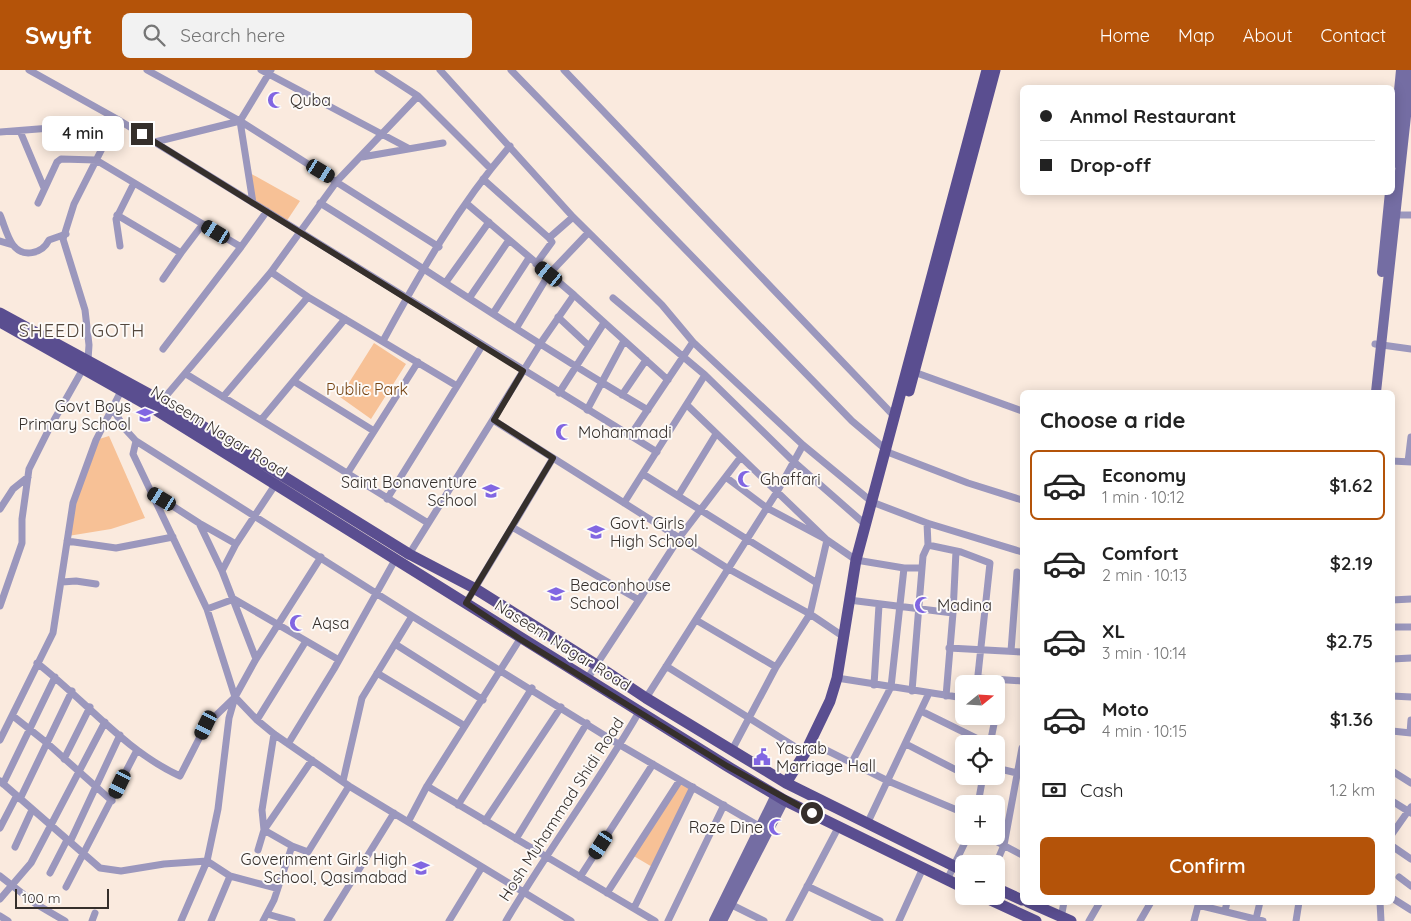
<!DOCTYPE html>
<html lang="en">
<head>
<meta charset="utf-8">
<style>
  body { margin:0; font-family:Quicksand,sans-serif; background:#f2f2f2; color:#222; height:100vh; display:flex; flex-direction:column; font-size:19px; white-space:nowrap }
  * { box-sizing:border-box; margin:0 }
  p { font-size:16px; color:#767676 }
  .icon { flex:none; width:28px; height:28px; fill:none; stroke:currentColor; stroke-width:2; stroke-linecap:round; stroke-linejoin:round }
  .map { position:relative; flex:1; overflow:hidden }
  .sheet { position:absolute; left:1020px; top:320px; width:375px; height:515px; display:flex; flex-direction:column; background:#fff; border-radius:8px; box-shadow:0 2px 12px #0003 }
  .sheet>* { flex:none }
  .guide { position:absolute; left:1020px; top:15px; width:375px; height:110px; border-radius:8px; box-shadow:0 2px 12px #0003; display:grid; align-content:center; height:110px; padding:0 20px; background:#fff }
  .needle { width:32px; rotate:72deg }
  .fabs { position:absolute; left:955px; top:605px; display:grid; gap:10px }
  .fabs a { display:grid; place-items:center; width:50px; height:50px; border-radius:8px; background:#fff; box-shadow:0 2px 12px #0003; font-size:25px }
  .scale { position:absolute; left:15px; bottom:12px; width:94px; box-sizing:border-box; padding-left:5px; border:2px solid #352f2b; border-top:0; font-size:14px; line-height:18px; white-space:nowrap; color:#352f2b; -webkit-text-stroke:4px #fdfaf8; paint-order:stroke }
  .end { position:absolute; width:22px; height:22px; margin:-11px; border:6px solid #352f2b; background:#fff; box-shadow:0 0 0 2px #fff }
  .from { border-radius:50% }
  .bubble { position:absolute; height:35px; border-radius:8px; background:#fff; box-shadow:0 2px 12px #0003; font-size:16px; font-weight:600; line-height:35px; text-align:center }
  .car { position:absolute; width:15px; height:30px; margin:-15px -8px; border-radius:6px; box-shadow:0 0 4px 1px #0007; background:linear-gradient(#222 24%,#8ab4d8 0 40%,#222 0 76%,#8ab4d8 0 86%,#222 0) }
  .guide b { display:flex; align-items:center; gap:18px; height:48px; font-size:19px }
  .guide b+b { border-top:1px solid #e0e0e0 }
  .guide i { width:12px; height:12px; background:#222 }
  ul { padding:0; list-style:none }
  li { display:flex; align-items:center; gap:15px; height:70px; margin:0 10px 8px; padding:0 10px; border:2px solid transparent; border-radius:8px }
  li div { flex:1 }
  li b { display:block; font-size:19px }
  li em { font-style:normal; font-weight:600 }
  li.active { border-color:#b45309 }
  li>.icon { width:45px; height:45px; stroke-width:1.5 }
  h2 { padding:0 20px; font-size:22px; line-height:60px }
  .pay { display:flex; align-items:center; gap:12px; height:55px; padding:0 20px; font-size:19px }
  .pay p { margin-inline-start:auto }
  .cta { display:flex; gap:10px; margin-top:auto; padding:10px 20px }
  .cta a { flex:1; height:58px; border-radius:8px; background:#b45309; color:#fff; font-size:20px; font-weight:600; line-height:58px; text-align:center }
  header { display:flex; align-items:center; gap:30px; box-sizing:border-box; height:70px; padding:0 25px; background:#b45309; color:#fff }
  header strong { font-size:24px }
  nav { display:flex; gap:28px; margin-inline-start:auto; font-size:18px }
  .search { width:350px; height:45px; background:#f2f2f2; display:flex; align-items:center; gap:12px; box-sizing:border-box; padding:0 18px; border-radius:8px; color:#767676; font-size:19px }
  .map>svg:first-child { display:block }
  .green { fill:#f7c196 }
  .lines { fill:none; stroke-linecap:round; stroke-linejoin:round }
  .street { stroke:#9b97bd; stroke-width:7 }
  .secondary { stroke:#746da3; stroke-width:10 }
  .primary { stroke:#5a4e90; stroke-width:11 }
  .route { stroke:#352f2b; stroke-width:6 }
  .labels { text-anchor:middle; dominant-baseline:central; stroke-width:4; stroke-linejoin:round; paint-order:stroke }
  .poi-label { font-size:16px; fill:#352f2b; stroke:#fdfaf8; text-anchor:start }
  .park-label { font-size:16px; fill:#764413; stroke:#fdfaf8 }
  .street-label { font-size:16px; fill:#352f2b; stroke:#fdfaf8 }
  .neighbourhood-label { font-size:18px; letter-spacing:1px; fill:#53473d; stroke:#fdfaf8 }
</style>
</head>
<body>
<header>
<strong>Swyft</strong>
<div class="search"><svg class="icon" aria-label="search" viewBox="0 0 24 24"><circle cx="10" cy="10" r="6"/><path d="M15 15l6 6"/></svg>Search here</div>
<nav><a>Home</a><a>Map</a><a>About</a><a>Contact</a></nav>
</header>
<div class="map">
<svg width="1411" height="851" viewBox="0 0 1411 851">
  <rect width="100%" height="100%" fill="#faeade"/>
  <!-- green -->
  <path class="green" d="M248,102L300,131L286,152L253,133Z
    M374,273L406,294L371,349L340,327Z
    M109,366L145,448L111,459L68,466L73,433L96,370Z
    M680,710L693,717L654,798L632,785Z"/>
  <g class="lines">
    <!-- street -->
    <path class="street" d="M147,0L240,51L439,177
      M261,0L408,78
      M378,0L418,26
      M440,0L573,147L662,235L693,272L803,375L872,432L927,453L1022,482
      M511,0L852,351L890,383L968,413L1022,430
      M564,0L894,346
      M117,49L657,382
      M20,61L44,118
      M0,62L114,53
      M155,72L240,51
      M362,87L443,73
      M483,109L549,168L573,147
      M38,133L57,92L61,89L96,90L241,177L163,279
      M253,133L240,51L271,0
      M320,133C430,201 536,275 648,340
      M466,133L574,225
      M0,145C4,154 7,167 13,175C23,188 42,184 49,170L66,164
      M117,145L181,183L163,209
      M1395,145H1411
      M0,171L13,175
      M120,176L116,149L134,113
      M241,177L267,141
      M181,183L203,154
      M536,194L552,172L549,168
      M271,202L308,227L457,316
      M446,212L489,152
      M470,227L509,170
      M613,228L705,305
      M494,242L529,188
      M558,247L589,276
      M517,257L549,204L588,163
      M383,271C420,203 459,135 510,76
      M1375,274L1411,279
      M914,302L1022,341
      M186,304L428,453
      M295,312L374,361
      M559,323L604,253
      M622,325L646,290
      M223,327L308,227
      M160,333L271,202L337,111L418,26L491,99
      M687,335L827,470L856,490L904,498H922
      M113,339L125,359L136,371L133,384L207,539L235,627L257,650L274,664L349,716L571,851
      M587,340L624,271
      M261,350L345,249
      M493,350L727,498L810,544L844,567
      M630,366L693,272
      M136,371L412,546
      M1392,391L1411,392
      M1408,392L1411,367
      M347,404L418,292
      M643,404L817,513
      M727,408L767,438L827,470L810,544L776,597L732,680
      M151,422L199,453L222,501
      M678,426L716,364
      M387,429L482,276
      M624,433L705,305L793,391L866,455
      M0,439L13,419L28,407
      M199,453L236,474
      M927,453L928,475L961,482L990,493L977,614
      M512,457L553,388
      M67,471L116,478L173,467
      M408,486L540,274L574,225L668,310
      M62,512L76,511L96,514
      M639,530L679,468L740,388
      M849,530L953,543L946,626
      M1392,530L1411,529
      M466,533L512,457L639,530L587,609
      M0,536L22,473V449L29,399L49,359L88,290L89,275L85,240L63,169L74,134L117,49L29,0
      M207,539L234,529L339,590
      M953,543L956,481
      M696,550L776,597
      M1392,557H1411
      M395,574L483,630
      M949,578L1022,582
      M1011,581L1017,502
      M256,589L222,501L236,474L275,415
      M1392,589L1411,588
      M37,593C85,630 125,681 180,706L206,655L234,628
      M666,596L805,683
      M377,603L465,656
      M837,608L964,628
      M978,608L1022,611
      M874,615L879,535
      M912,621L923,486L928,475
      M1392,626L1411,627
      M646,628L777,422L803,375
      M921,641L988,674
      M13,646L47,673L112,731
      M257,650L306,571
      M1392,661L1411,663
      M1410,663L1411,650
      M274,664L262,740L264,760L292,776
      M0,670L53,563L73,433L96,370L121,321
      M810,672L888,711L964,743
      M288,674L334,599L395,490
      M906,674L964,704
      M990,674L995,649
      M64,689L90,637
      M852,692L891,617L904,498
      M996,698L1017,703
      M1392,701L1411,713
      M968,706L982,713
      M0,711L100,798L121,801L164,794L207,791L230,806
      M343,711L362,628L412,546L620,675L759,756
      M3,714L55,607
      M427,716L655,851
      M20,729L72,621
      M1392,731L1411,743
      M978,734L983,706
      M458,735L532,618
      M485,751L561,637
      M408,752L427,716L520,569
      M868,752L929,623
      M0,758L16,727
      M1392,764L1411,737
      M986,766L1022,785
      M516,769L587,653
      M70,772L120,665
      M1392,776L1411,789
      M15,777L32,740
      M258,780L264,760L312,690
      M996,794L1004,775L1022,678
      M50,803L67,770
      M0,806L36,834L65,851
      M580,807L653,694
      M1399,807L1411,816
      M947,810L968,766
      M807,816L880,851
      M66,817L137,680
      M607,823L680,710
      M1392,828L1411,840
      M0,829L31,793L105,652
      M1380,832L1381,851
      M728,833L764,851
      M1198,835L1263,851
      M634,838L693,717
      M1225,841L1227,832
      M267,844L292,851
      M0,846L8,851
      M1061,848L1064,832
      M1256,849L1260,832
      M92,851L95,843
      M181,851L207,791L218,739L229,648L235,627L256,589L321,487
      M211,851L230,806L276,818
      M263,851L274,830L292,776L308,782L349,716
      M327,851L394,743
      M449,851L482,797
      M506,851C548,780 598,713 639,642
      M668,851L724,735
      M789,851L839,756
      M899,851L923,798
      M1089,851L1100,832
      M1140,851L1151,832
      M1194,851L1199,832
      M1296,851L1299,832"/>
    <!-- secondary -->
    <path class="secondary" d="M1392,94L1401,0
      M1382,202L1390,122
      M1376,322L1411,0
      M714,851L776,725
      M722,851L784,730"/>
    <!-- primary -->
    <path class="primary" d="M0,243L162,331L409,484L474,518L595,594L646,628L786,713L964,801
      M0,252L156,340L727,696L784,730L964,818
      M909,321L995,0
      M786,713L805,683L830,631L837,608L856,490L987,0
      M996,818L1022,830
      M982,826L1036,851
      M1028,832L1071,851"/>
  </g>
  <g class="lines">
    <!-- route -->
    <path class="route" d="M142,64L523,301L494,350L553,388L466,533L520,569L727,696L812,743"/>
  </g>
  <!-- icons -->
  <defs>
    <g id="mosque-bare" transform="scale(1.35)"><path d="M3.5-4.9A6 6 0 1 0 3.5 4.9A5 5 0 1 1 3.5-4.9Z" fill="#8166e2" stroke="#fdfaf8" stroke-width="2.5" paint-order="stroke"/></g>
    <g id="school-bare" transform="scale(1.35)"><path d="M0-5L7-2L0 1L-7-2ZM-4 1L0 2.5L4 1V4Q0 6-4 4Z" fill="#8166e2" stroke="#fdfaf8" stroke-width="2.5" paint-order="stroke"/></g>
    <g id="civic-bare" transform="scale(1.35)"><path d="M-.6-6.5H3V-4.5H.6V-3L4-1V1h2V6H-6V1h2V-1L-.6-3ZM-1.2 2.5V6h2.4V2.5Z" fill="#8166e2" stroke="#fdfaf8" stroke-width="2.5" paint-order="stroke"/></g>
  </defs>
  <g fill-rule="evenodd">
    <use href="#mosque-bare" x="276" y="30"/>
    <use href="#school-bare" x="145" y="345"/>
    <use href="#mosque-bare" x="564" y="362"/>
    <use href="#mosque-bare" x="746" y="409"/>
    <use href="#school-bare" x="491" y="421"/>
    <use href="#school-bare" x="596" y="462"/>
    <use href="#school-bare" x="556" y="524"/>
    <use href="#mosque-bare" x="923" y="535"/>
    <use href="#mosque-bare" x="298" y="553"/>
    <use href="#civic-bare" x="762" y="687"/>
    <use href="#mosque-bare" x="777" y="757"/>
    <use href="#school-bare" x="421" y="798"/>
  </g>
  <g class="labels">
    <!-- poi labels -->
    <g class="poi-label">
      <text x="290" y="30">Quba</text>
      <text x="131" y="336" text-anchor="end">Govt Boys<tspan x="131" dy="18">Primary School</tspan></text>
      <text x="578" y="362">Mohammadi</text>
      <text x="760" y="409">Ghaffari</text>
      <text x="477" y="412" text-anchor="end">Saint Bonaventure<tspan x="477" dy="18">School</tspan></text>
      <text x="610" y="453">Govt. Girls<tspan x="610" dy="18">High School</tspan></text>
      <text x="570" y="515">Beaconhouse<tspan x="570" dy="18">School</tspan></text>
      <text x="937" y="535">Madina</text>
      <text x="312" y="553">Aqsa</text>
      <text x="776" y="678">Yasrab<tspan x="776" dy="18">Marriage Hall</tspan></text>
      <text x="763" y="757" text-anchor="end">Roze Dine</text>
      <text x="407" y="789" text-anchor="end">Government Girls High<tspan x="407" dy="18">School, Qasimabad</tspan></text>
    </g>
    <!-- park labels -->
    <g class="park-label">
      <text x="367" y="319">Public Park</text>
    </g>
    <!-- street labels -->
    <g class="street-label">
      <text transform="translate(219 361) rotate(32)">Naseem Nagar Road</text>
      <text transform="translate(563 575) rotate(32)">Naseem Nagar Road</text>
      <text transform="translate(561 739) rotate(-57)">Hosh Muhammad Shidi Road</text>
    </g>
    <!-- neighbourhood labels -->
    <g class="neighbourhood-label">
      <text x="82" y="260">SHEEDI GOTH</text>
    </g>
  </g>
</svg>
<div class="fabs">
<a><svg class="needle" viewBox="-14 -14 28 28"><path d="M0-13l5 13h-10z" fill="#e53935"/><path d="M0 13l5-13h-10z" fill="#767676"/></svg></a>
<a><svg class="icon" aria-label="locate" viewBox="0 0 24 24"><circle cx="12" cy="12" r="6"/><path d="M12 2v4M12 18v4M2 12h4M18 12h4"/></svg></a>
<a>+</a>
<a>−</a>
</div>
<div class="scale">100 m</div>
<i class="end from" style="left:812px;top:743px"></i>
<i class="end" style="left:142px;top:64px"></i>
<div class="bubble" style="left:42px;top:46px;width:82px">4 min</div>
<i class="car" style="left:321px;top:101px;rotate:121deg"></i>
<i class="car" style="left:216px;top:162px;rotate:301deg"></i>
<i class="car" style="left:549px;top:204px;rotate:309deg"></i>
<i class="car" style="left:162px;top:429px;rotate:301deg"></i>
<i class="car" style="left:206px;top:655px;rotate:206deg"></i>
<i class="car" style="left:120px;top:714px;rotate:206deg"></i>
<i class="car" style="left:601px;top:775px;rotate:213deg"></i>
<div class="guide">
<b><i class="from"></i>Anmol Restaurant</b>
<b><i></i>Drop-off</b>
</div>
<section class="sheet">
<h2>Choose a ride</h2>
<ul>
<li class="active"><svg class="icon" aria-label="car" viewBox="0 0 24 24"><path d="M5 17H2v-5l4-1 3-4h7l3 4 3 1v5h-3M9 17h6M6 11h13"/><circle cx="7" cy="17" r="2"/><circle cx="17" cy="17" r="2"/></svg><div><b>Economy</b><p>1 min · 10:12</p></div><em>$1.62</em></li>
<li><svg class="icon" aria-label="car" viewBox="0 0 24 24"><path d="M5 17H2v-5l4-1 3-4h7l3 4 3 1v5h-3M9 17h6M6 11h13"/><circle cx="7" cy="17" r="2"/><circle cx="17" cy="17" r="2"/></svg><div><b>Comfort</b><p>2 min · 10:13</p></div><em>$2.19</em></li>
<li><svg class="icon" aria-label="car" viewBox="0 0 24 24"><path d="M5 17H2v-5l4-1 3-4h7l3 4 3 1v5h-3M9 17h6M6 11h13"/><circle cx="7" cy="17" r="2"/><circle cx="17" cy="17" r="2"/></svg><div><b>XL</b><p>3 min · 10:14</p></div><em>$2.75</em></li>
<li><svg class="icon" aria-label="car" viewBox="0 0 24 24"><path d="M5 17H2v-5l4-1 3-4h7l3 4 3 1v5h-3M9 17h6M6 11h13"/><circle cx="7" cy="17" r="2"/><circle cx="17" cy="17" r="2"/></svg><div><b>Moto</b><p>4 min · 10:15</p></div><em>$1.36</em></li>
</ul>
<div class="pay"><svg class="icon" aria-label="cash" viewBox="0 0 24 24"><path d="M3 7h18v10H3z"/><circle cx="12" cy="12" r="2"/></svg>Cash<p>1.2 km</p></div>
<div class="cta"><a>Confirm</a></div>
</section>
</div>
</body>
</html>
